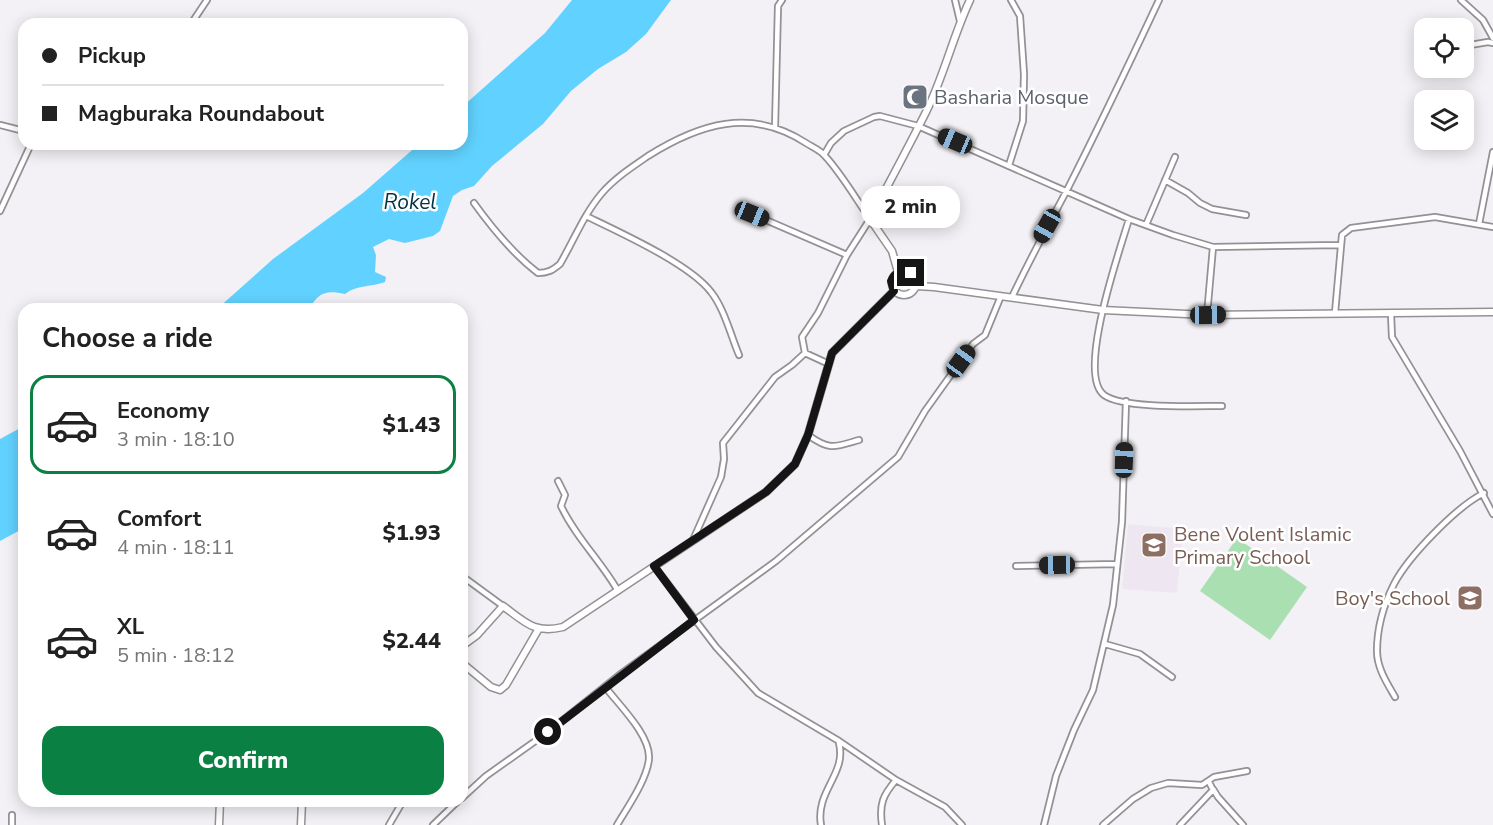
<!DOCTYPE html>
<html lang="en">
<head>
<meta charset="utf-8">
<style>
  body { margin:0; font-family:"Nunito Sans",sans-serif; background:#f2f2f2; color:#222; height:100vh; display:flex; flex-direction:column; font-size:22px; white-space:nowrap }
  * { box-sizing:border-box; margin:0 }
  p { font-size:20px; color:#767676 }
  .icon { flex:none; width:33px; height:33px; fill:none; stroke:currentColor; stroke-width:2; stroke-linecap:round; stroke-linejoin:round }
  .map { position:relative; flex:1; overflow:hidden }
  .sheet { position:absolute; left:18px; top:303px; width:450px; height:504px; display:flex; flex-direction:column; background:#fff; border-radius:18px; box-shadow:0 3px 15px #0003 }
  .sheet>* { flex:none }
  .hud { position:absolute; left:18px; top:18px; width:450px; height:132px; border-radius:18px; box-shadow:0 3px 15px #0003; display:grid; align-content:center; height:132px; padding:0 24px; background:#fff }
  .fabs { position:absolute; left:1414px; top:18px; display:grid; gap:12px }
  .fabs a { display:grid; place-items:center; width:60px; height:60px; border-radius:12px; background:#fff; box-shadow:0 3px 15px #0003; font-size:30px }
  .end { position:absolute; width:27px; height:27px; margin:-14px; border:8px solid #161516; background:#fff; box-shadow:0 0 0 3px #fff }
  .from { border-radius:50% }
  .bubble { position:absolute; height:42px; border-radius:18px; background:#fff; box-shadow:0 3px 15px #0003; font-size:20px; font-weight:800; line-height:42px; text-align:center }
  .car { position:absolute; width:18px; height:36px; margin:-18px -9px; border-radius:8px; box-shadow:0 0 4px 2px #0007; background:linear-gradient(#222 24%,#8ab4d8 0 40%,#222 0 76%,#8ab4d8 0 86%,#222 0) }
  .hud b { display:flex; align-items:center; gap:21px; height:57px; font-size:22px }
  .hud b+b { border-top:2px solid #e0e0e0 }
  .hud i { width:15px; height:15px; background:#222 }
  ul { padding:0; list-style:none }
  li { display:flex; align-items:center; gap:18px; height:99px; margin:0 12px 9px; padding:0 12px; border:3px solid transparent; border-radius:18px }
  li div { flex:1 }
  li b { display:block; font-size:22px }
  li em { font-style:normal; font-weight:800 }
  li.on { border-color:#0b8043 }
  li>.icon { width:54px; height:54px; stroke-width:1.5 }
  h2 { padding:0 24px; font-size:27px; line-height:72px }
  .primary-button { display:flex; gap:12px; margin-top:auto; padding:12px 24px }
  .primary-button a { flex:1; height:69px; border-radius:18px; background:#0b8043; color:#fff; font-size:24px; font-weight:800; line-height:69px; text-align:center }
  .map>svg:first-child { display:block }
  .built { fill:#eee7f2 }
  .green { fill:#aadfb2 }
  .water { fill:#61d2ff }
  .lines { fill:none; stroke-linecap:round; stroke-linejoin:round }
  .minor-casing { stroke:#939195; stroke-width:8 }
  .tertiary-casing { stroke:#939195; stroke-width:9 }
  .minor { stroke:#fff; stroke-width:4.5 }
  .tertiary { stroke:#fff; stroke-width:6 }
  .route { stroke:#161516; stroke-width:8 }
  .labels { text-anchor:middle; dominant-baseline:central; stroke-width:5; stroke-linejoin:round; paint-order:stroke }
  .worship-label { font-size:20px; fill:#5b616d; stroke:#fff; text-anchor:start }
  .education-label { font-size:20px; fill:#785e54; stroke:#fff; text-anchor:start }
  .water-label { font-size:21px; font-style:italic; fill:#003345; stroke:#fff }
</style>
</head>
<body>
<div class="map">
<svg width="1493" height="825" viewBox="0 0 1493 825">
  <rect width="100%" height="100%" fill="#f3f1f5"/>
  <!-- built -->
  <path class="built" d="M1128,524L1183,529L1177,593L1122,589Z"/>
  <!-- green -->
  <path class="green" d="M1237,538L1307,587L1270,640L1200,591Z"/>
  <!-- water -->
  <path class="water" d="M572,0H671L646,34L626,52L598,69L571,91L543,124L492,166L474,186L462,190L453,196L440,231L433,236L405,243L389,239L373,247L376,255L375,272L386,277L385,282C372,287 356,285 345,294C326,290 319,292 309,309H217L273,259L363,193L419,144H462V107L545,33Z
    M24,426V528L0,541V439Z"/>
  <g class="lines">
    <!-- minor casing -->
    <g class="minor-casing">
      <path id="minor" d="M955,0L960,21
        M1461,0L1483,20L1493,38
        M191,24L207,0
        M1464,46L1488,42L1493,43
        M0,125L24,131
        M775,128L778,6L782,0
        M824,155L831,143L844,131L874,117L880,116L918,126L1129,219L1173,235L1213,247L1341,245
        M1009,165L1023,121L1024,74L1020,16L1011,0
        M1165,180L1188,193L1200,203L1212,209L1246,215
        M474,203C492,228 513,254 538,273C548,273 553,270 560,264C574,240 584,214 602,193C615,178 632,167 648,156C699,124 751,107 806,143C812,147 820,150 825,156C841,173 856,199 870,219L847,255L818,313L802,337L805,353
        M0,211L31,144
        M752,214L847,255
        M586,216C619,232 690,264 711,292C724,308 731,336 739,355
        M1129,219C1120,250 1076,374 1104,395C1123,409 1196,406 1222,406
        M1479,224L1493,152
        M1146,225L1175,157
        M1012,297C1029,261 1048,226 1067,190C1099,127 1129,64 1159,0
        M1335,313L1342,235L1351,228L1435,217L1493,227
        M1391,314L1392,337L1460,451L1493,514
        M1207,315L1213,247
        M808,435C830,451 835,447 859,440
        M558,481L565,495L561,506C576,538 601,561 618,591
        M693,540L721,477L724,459L723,443L775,377L792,365L805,353L829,364
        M654,566L716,647L758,693L839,741L896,780L945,807L962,825
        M1016,566L1117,564
        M462,576L503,606
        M1105,644L1140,654L1172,677
        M606,688C620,706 650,735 649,758C648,778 627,808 617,825
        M1395,697C1387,683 1377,668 1377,651C1377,628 1384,604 1394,584C1408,557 1456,507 1484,493
        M1213,789L1218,797L1243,825
        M462,798L486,776L548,732L622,673L776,561L898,457L925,411L973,344L985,335L1001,296
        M12,825V815
        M389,825L403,801
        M433,825L458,801
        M821,825C815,791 847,774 839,743
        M882,825C879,804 883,795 896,780
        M1044,825L1056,776L1074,730L1093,690L1113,605L1122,522L1126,401
        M1103,825L1133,799L1151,788L1168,783L1202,785L1214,777L1247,771
        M1180,825L1213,790L1209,782"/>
    </g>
    <!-- tertiary casing -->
    <g class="tertiary-casing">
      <path id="tertiary" d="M892 283a12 12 0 1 1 24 0a12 12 0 1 1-24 0Z
        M898,272L892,251L870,219C889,183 908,148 926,112C944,76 953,36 970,0
        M916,286L934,287L1103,310L1207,315L1493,312
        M462,646L477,635L503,606C525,622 534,634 563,627L766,492L795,464L808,435L832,353L894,291
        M462,663L491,687L500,690L506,685L538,630
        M219,825L220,801
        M301,825L302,801"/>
    </g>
    <!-- minor -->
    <use href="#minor" class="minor"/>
    <!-- tertiary -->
    <use href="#tertiary" class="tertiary"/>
  </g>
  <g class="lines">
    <!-- route -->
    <path class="route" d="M548,732L694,620L654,566L766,492L795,464L808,435L832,353L894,291L891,281C895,272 902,269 911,273"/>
  </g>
  <!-- icons -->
  <defs>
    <g id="mosque-square" transform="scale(1.35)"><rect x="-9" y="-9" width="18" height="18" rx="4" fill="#6b7280" stroke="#fff"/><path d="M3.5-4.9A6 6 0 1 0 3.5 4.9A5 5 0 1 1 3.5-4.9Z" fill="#fff"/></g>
    <g id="school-square" transform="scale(1.35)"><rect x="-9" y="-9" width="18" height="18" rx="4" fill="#8d6e63" stroke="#fff"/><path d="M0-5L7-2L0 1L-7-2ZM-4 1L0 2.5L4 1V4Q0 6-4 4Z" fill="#fff"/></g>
  </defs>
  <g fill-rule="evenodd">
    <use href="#mosque-square" x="915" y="97"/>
    <use href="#school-square" x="1154" y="545"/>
    <use href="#school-square" x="1470" y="598"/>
  </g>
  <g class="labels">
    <!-- worship labels -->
    <g class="worship-label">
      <text x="934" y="97">Basharia Mosque</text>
    </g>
    <!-- education labels -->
    <g class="education-label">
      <text x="1174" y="534">Bene Volent Islamic<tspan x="1174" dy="23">Primary School</tspan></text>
      <text x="1450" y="598" text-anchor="end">Boy's School</text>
    </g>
    <!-- water labels -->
    <g class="water-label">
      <text x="410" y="202">Rokel</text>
    </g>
  </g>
</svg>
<div class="fabs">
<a><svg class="icon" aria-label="locate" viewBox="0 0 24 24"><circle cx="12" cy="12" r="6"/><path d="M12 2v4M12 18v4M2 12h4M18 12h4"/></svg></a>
<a><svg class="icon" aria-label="layers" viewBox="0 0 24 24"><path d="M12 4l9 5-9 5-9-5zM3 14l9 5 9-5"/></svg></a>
</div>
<i class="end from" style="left:548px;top:732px"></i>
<i class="end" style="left:911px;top:273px"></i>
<div class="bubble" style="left:861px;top:186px;width:99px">2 min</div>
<i class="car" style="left:955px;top:141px;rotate:293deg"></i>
<i class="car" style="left:752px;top:214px;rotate:112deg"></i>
<i class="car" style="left:1047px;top:226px;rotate:209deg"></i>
<i class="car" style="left:1208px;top:315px;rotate:89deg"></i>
<i class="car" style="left:961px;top:361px;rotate:36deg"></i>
<i class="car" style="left:1124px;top:460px;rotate:2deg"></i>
<i class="car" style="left:1057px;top:565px;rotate:269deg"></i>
<div class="hud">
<b><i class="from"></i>Pickup</b>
<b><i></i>Magburaka Roundabout</b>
</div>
<section class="sheet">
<h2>Choose a ride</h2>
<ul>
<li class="on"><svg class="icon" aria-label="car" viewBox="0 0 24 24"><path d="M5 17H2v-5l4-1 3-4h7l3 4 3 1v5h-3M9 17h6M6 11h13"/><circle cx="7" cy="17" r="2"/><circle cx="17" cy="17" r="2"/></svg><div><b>Economy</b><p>3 min · 18:10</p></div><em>$1.43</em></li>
<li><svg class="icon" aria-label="car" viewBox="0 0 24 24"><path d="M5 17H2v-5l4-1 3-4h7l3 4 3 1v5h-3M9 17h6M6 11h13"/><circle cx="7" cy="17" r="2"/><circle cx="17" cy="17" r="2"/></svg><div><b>Comfort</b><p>4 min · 18:11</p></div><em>$1.93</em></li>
<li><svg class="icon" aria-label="car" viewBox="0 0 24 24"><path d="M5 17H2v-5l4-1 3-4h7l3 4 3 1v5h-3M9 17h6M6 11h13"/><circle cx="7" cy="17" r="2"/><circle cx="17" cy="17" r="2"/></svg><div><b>XL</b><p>5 min · 18:12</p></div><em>$2.44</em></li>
</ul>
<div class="primary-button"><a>Confirm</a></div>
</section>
</div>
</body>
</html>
